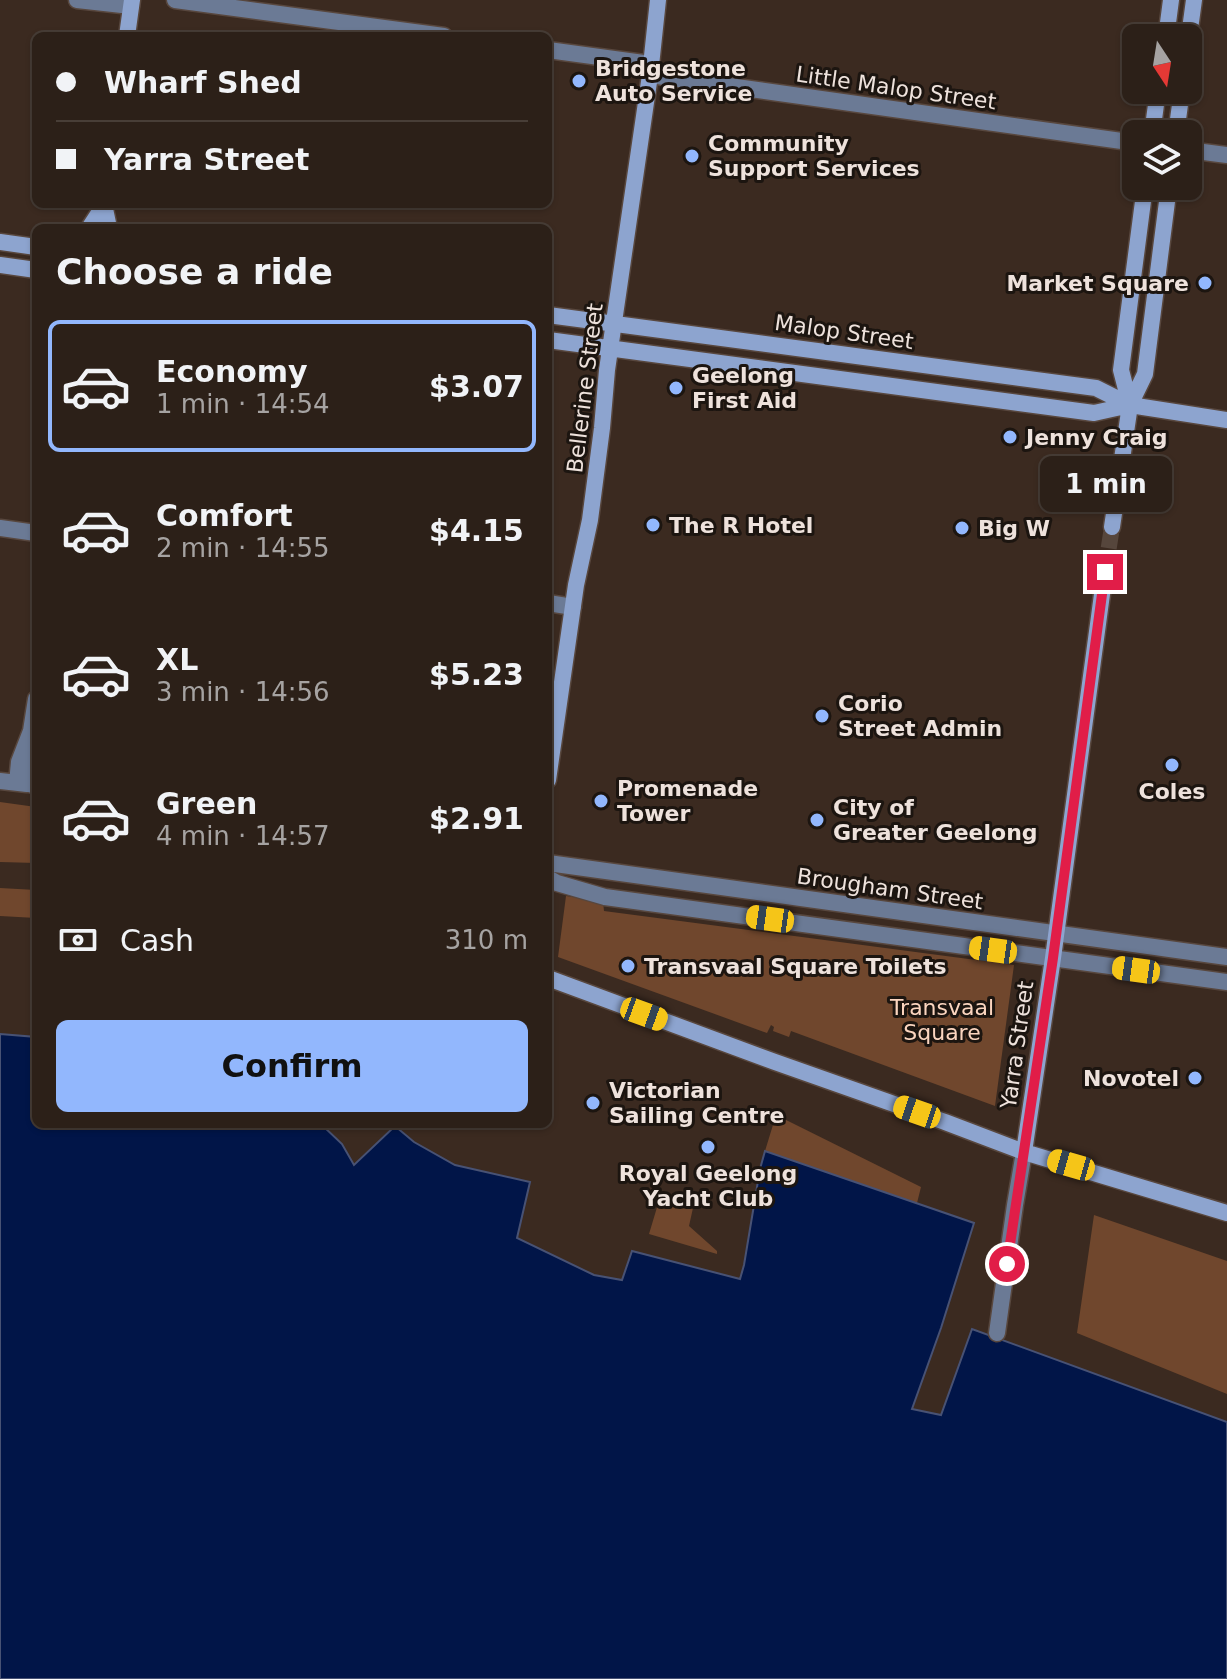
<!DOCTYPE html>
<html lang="en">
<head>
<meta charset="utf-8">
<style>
  body { margin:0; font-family:"DejaVu Sans",sans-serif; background:#342821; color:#f1f3f6; height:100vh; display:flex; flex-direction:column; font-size:30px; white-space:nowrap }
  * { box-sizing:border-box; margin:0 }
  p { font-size:26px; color:#a6a3a2 }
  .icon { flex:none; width:44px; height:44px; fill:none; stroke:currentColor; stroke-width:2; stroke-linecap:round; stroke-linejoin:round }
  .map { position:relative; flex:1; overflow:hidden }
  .drawer { position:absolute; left:32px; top:224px; width:520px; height:904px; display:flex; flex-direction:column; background:#2c2018; border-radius:12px; box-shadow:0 2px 6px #0004,0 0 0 2px #483e37 }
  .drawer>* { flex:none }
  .guide { position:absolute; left:32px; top:32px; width:520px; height:176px; border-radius:12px; box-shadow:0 2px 6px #0004,0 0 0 2px #483e37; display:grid; align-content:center; height:176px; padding:0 24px; background:#2c2018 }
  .needle { width:52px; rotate:168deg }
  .tools { position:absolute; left:1122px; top:24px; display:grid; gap:16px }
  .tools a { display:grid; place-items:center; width:80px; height:80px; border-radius:12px; background:#2c2018; box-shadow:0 2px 6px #0004,0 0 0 2px #483e37; font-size:40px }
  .end { position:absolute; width:36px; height:36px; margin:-18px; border:10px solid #e11d48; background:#fff; box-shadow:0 0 0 4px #fff }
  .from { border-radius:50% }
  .bubble { position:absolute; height:56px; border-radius:12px; background:#2c2018; box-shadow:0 2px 6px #0004,0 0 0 2px #483e37; font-size:26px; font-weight:800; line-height:56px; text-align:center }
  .car { position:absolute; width:24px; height:48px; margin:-24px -12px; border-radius:10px; box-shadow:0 0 6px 2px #0007; background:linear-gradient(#f5c518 24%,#345 0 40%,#f5c518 0 76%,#345 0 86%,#f5c518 0) }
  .guide b { display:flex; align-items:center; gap:28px; height:76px; font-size:30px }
  .guide b+b { border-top:2px solid #483e37 }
  .guide i { width:20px; height:20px; background:#f1f3f6 }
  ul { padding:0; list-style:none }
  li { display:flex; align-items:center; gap:24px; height:132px; margin:0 16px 12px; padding:0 8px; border:4px solid transparent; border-radius:12px }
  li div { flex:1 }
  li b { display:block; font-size:30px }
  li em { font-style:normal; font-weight:800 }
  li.selected { border-color:#92b7fd }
  li>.icon { width:72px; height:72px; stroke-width:1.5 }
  h2 { padding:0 24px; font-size:36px; line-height:96px }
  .pay { display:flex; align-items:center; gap:20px; height:88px; padding:0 24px; font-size:30px }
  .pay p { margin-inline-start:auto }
  .button { display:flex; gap:16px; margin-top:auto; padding:16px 24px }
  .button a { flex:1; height:92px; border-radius:12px; background:#92b7fd; color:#111; font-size:32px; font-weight:800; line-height:92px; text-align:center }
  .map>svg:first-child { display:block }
  .green { fill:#70472d }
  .water { fill:#011548; stroke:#485274; stroke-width:2 }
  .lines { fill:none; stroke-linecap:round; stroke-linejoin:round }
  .secondary-tunnel { stroke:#56463c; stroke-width:16; stroke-dasharray:16 8; stroke-linecap:butt }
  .street-casing { stroke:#58473e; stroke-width:19 }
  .secondary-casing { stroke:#58473e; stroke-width:19 }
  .street { stroke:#6b7a95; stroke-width:16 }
  .secondary { stroke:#8da4cf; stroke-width:16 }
  .route { stroke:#e11d48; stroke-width:10 }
  .poi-dot { fill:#92b7fd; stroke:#1c1510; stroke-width:3 }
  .labels { text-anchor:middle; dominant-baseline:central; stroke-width:6; stroke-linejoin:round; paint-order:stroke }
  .poi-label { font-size:22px; font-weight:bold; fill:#eee2dc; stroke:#1c1510; text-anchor:start }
  .street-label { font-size:22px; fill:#eee2dc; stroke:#1c1510 }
  .park-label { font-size:22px; fill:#fbd5bf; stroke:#1c1510 }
</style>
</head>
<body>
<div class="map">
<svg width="1227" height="1679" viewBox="0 0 1227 1679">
  <rect width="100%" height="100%" fill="#3b2a20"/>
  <!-- green -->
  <path class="green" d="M0,802L36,807V863L0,862Z
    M0,888L36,890V918L0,916Z
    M566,896L603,901L604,911L1014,965L995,1106L791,1031L789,1037L773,1031L774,1027L771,1025L767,1033L558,957Z
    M776,1115L921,1187L917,1203L765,1151Z
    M670,1200L693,1208L689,1226L717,1251V1254L649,1234L658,1204L667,1207Z
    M1094,1215L1227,1261V1394L1077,1333Z"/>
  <!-- water -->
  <path class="water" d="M0,1034L36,1037V1124H321L342,1144L354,1165L395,1126L414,1142L455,1165L530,1182L517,1238L594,1275L622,1280L632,1251L740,1279L744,1265L760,1169L765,1151L974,1223L941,1328L912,1409L941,1415L972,1329L1227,1422V1679H0Z"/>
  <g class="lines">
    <!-- secondary-tunnel -->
    <path class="secondary-tunnel" d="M1105,572L1112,527"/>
    <!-- street casing -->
    <g class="street-casing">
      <path id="street" d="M77,0L131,6
        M175,0L444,36
        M548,50L651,64
        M650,75L1136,143
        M1188,150L1227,155
        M0,528L36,533
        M548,603L573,607
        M32,736L34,764L32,785
        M0,781L27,784
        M17,783L19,762L31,731L36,699
        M548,863L1227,957
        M548,878L557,883L605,897L1227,982
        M997,1333L1015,1205L1024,1152"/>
    </g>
    <!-- secondary casing -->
    <g class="secondary-casing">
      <path id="secondary" d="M127,36L132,0
        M1166,38L1171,0
        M1188,44L1194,0
        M1152,134L1158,90
        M1176,134L1182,90
        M104,204L109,228
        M89,228L104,205
        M0,242L36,247
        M0,265L36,270
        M548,315L1096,388L1130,405L1227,420
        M548,340L1094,413L1130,405
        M1130,405L1121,370L1145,186
        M1112,527L1130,405L1145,374L1169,186
        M548,780L576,585L590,520L602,428L607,370L650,75L658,0
        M548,978L775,1062L945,1122L1024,1152L1227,1213
        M1024,1152L1053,958L1105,572"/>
    </g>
    <!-- street -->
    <use href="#street" class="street"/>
    <!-- secondary -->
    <use href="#secondary" class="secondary"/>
  </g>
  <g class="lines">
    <!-- route -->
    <path class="route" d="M1007,1264L1053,958L1105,572"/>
  </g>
  <!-- markers -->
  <g class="poi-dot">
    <circle cx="579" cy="81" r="8"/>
    <circle cx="692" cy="156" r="8"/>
    <circle cx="1205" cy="283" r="8"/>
    <circle cx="676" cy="388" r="8"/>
    <circle cx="1010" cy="437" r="8"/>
    <circle cx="653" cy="525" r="8"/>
    <circle cx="962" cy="528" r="8"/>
    <circle cx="822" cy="716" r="8"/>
    <circle cx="1172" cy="765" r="8"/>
    <circle cx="601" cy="801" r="8"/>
    <circle cx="817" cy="820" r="8"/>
    <circle cx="628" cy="966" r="8"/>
    <circle cx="1195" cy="1078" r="8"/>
    <circle cx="593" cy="1103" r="8"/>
    <circle cx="708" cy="1147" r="8"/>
  </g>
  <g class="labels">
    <!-- poi labels -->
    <g class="poi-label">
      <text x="595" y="68">Bridgestone<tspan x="595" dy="25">Auto Service</tspan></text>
      <text x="708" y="143">Community<tspan x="708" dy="25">Support Services</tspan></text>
      <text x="1189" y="283" text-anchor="end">Market Square</text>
      <text x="692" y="375">Geelong<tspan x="692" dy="25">First Aid</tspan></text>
      <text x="1026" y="437">Jenny Craig</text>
      <text x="669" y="525">The R Hotel</text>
      <text x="978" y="528">Big W</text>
      <text x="838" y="703">Corio<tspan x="838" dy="25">Street Admin</tspan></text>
      <text x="617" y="788">Promenade<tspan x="617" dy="25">Tower</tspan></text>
      <text x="1172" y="791" text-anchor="middle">Coles</text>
      <text x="833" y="807">City of<tspan x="833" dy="25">Greater Geelong</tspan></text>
      <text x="644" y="966">Transvaal Square Toilets</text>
      <text x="1179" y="1078" text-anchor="end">Novotel</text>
      <text x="609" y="1090">Victorian<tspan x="609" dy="25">Sailing Centre</tspan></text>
      <text x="708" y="1173" text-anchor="middle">Royal Geelong<tspan x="708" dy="25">Yacht Club</tspan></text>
    </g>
    <!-- street labels -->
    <g class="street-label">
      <text transform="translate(896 88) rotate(8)">Little Malop Street</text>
      <text transform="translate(844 332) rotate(8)">Malop Street</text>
      <text transform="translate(585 388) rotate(-83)">Bellerine Street</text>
      <text transform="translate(890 889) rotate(8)">Brougham Street</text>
      <text transform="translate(1017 1045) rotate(-82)">Yarra Street</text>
    </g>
    <!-- park labels -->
    <g class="park-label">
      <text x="942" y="1007">Transvaal<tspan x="942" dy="25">Square</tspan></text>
    </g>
  </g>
</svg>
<div class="tools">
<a><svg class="needle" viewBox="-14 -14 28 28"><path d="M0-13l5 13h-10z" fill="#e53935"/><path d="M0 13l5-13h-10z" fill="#a6a3a2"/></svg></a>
<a><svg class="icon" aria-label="layers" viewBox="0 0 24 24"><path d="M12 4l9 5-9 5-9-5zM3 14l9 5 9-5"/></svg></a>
</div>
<i class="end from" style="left:1007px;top:1264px"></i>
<i class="end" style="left:1105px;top:572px"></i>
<div class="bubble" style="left:1040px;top:456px;width:132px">1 min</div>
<i class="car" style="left:770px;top:919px;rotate:278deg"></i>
<i class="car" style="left:993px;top:950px;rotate:278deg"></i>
<i class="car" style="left:1136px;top:970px;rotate:278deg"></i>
<i class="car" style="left:644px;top:1014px;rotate:110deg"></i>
<i class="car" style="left:917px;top:1112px;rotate:289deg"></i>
<i class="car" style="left:1071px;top:1165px;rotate:286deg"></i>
<div class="guide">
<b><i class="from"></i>Wharf Shed</b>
<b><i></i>Yarra Street</b>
</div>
<section class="drawer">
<h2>Choose a ride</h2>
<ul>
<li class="selected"><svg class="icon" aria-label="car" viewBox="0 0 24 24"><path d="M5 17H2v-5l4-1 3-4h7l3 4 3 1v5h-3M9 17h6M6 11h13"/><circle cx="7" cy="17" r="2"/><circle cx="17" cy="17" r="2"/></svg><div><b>Economy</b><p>1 min · 14:54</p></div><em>$3.07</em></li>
<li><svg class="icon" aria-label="car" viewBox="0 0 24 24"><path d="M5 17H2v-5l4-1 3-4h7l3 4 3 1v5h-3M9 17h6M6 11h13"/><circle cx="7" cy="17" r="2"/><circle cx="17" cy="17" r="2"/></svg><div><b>Comfort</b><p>2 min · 14:55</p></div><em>$4.15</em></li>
<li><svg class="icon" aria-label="car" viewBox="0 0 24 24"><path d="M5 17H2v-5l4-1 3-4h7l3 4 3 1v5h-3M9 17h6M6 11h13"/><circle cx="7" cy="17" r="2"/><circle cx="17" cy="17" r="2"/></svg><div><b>XL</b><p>3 min · 14:56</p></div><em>$5.23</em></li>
<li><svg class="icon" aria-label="car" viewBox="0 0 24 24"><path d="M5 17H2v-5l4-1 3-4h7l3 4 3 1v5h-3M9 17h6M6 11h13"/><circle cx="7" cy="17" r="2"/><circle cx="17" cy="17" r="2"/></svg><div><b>Green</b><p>4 min · 14:57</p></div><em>$2.91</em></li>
</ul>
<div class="pay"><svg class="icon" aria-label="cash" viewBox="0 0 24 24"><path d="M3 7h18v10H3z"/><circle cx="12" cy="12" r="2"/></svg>Cash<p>310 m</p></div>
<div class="button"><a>Confirm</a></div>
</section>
</div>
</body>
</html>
